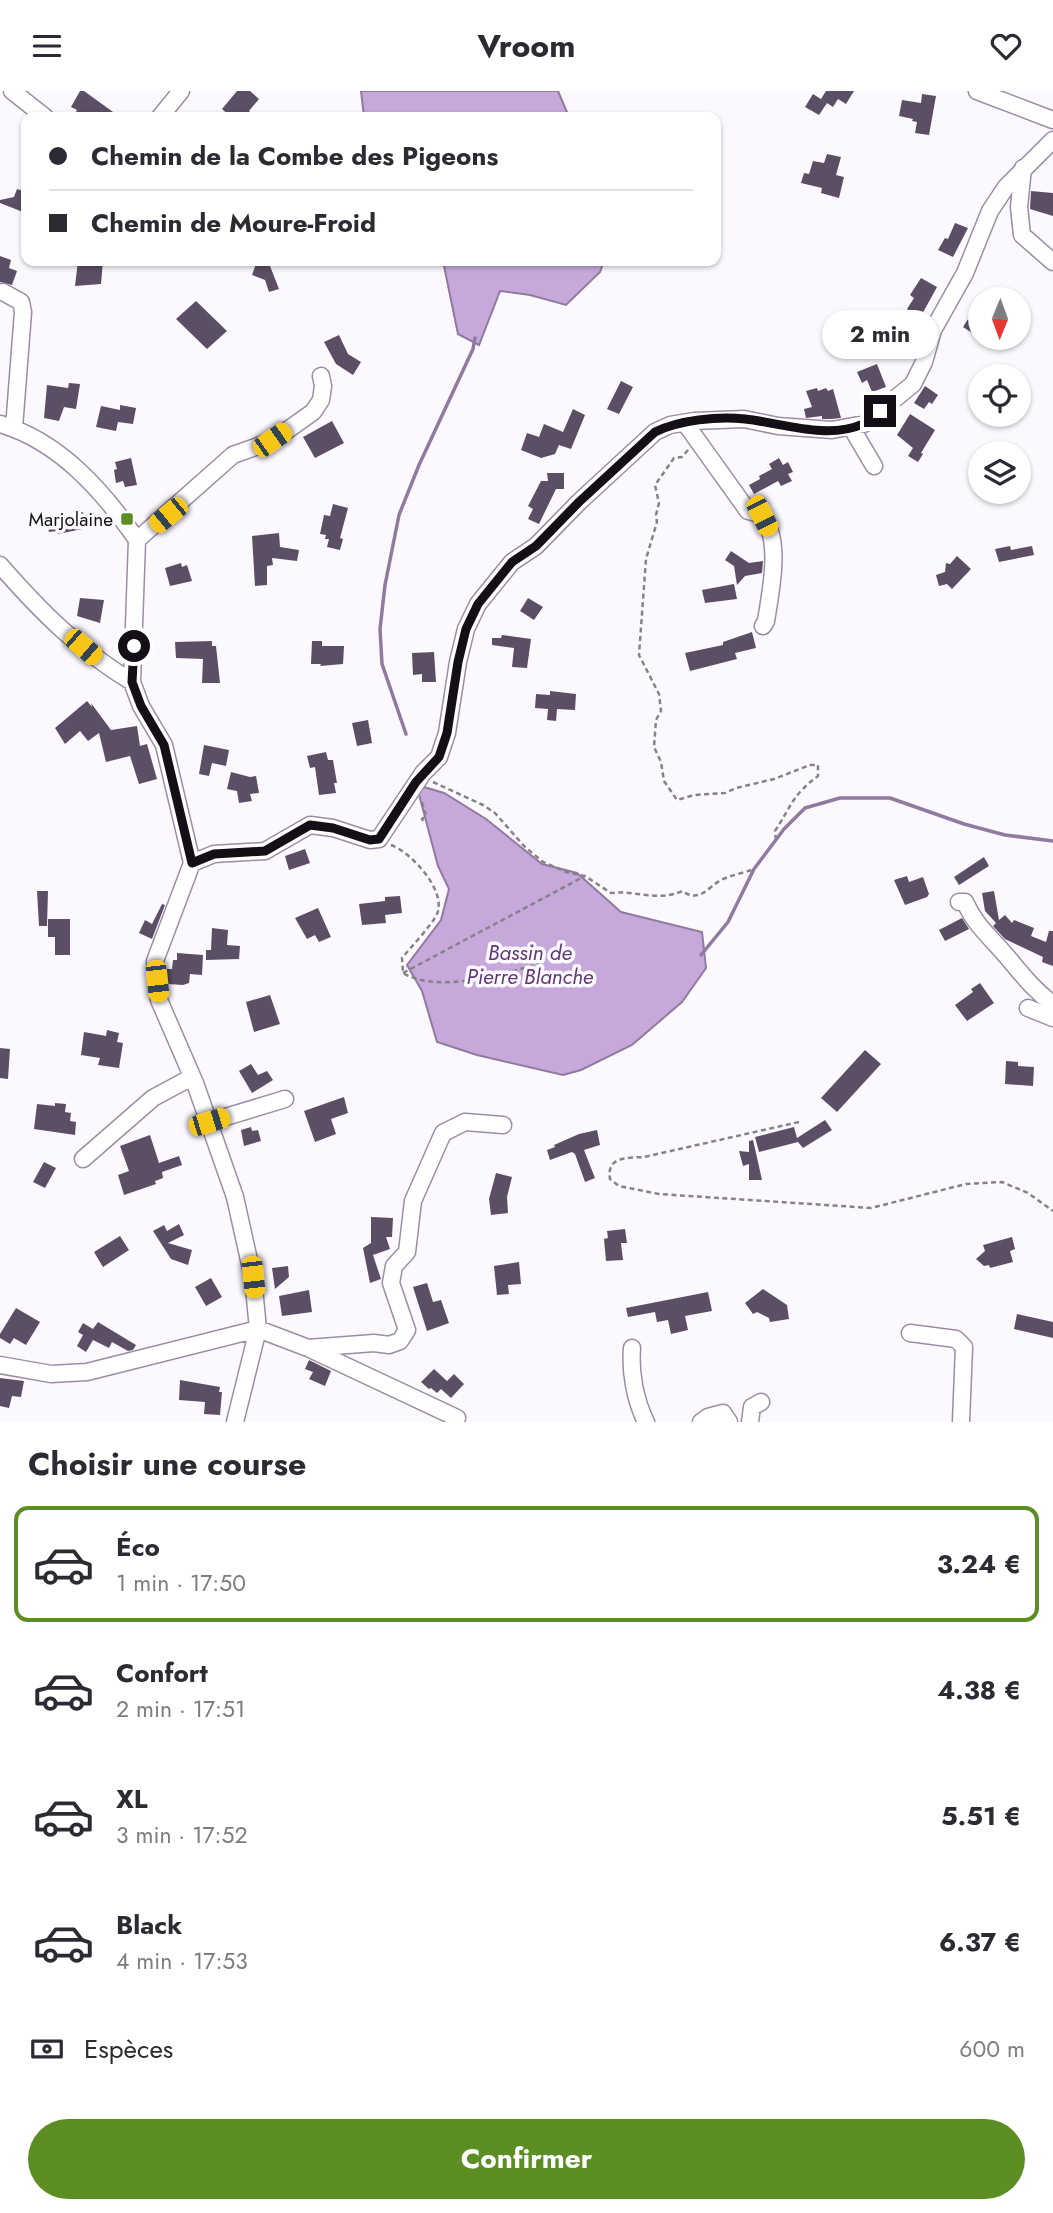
<!DOCTYPE html>
<html lang="fr">
<head>
<meta charset="utf-8">
<style>
  body { margin:0; font-family:Jost,sans-serif; background:#f2f2f3; color:#2b2b33; height:100vh; display:flex; flex-direction:column; font-size:26px; white-space:nowrap }
  * { box-sizing:border-box; margin:0 }
  p { font-size:23px; color:#7c7c81 }
  .icon { flex:none; width:38px; height:38px; fill:none; stroke:currentColor; stroke-width:2; stroke-linecap:round; stroke-linejoin:round }
  .map { position:relative; height:1331px; overflow:hidden }
  .sheet { display:flex; flex-direction:column; background:#fff; flex:1 }
  .sheet>* { flex:none }
  .guide { position:absolute; left:21px; top:21px; width:700px; height:154px; border-radius:14px; box-shadow:0 2px 5px #0004; display:grid; align-content:center; height:154px; padding:0 28px; background:#fff }
  .needle { width:46px; rotate:181deg }
  .controls { position:absolute; left:968px; top:196px; display:grid; gap:14px }
  .controls a { display:grid; place-items:center; width:63px; height:63px; border-radius:50%; background:#fff; box-shadow:0 2px 5px #0004; font-size:35px }
  .end { position:absolute; width:32px; height:32px; margin:-16px; border:9px solid #140e17; background:#fff; box-shadow:0 0 0 4px #fff }
  .from { border-radius:50% }
  .bubble { position:absolute; height:49px; border-radius:24px; background:#fff; box-shadow:0 2px 5px #0004; font-size:23px; font-weight:700; line-height:49px; text-align:center }
  .car { position:absolute; width:21px; height:42px; margin:-21px -10px; border-radius:9px; box-shadow:0 0 5px 2px #0007; background:linear-gradient(#f5c518 24%,#345 0 40%,#f5c518 0 76%,#345 0 86%,#f5c518 0) }
  .guide b { display:flex; align-items:center; gap:24px; height:66px; font-size:26px }
  .guide b+b { border-top:2px solid #e1e1e2 }
  .guide i { width:18px; height:18px; background:#2b2b33 }
  ul { padding:0; list-style:none }
  li { display:flex; align-items:center; gap:21px; height:116px; margin:0 14px 10px; padding:0 14px; border:4px solid transparent; border-radius:14px }
  li div { flex:1 }
  li b { display:block; font-size:26px }
  li em { font-style:normal; font-weight:700 }
  li.on { border-color:#5d8e24 }
  li>.icon { width:63px; height:63px; stroke-width:1.5 }
  h2 { padding:0 28px; font-size:32px; line-height:84px }
  .pay { display:flex; align-items:center; gap:18px; height:77px; padding:0 28px; font-size:26px }
  .pay p { margin-inline-start:auto }
  .button { display:flex; gap:14px; margin-top:auto; padding:14px 28px }
  .button a { flex:1; height:80px; border-radius:42px; background:#5d8e24; color:#fff; font-size:28px; font-weight:700; line-height:80px; text-align:center }
  header { display:flex; justify-content:space-between; align-items:center; height:91px; padding:0 28px; background:#fff; font-size:32px; font-weight:700 }
  .map>svg:first-child { display:block }
  .water { fill:#c6a9da; stroke:#917aa0; stroke-width:2 }
  .lines { fill:none; stroke-linecap:round; stroke-linejoin:round }
  .stream { stroke:#917aa0; stroke-width:3.5 }
  .building { fill:#5c4f65 }
  .minor-casing { stroke:#9b8da6; stroke-width:19 }
  .path { stroke:#878289; stroke-width:2.5; stroke-dasharray:5 3.5; stroke-linecap:butt }
  .minor { stroke:#fff; stroke-width:16 }
  .route { stroke:#140e17; stroke-width:9 }
  .poi-dot { fill:#5d8e24; stroke:#fcf9fe; stroke-width:2.5 }
  .labels { text-anchor:middle; dominant-baseline:central; stroke-width:7; stroke-linejoin:round; paint-order:stroke }
  .poi-label { font-size:19px; fill:#140e17; stroke:#fcf9fe; text-anchor:end }
  .water-label { font-size:21px; font-style:italic; fill:#5f3976; stroke:#fcf9fe }
</style>
</head>
<body>
<header><svg class="icon" aria-label="menu" viewBox="0 0 24 24"><path d="M4 6h16M4 12h16M4 18h16"/></svg>Vroom<svg class="icon" aria-label="heart" viewBox="0 0 24 24"><path d="M12 20l-8-8c-3-5 5-10 8-4 3-6 11-1 8 4z"/></svg></header>
<div class="map">
<svg width="1053" height="1331" viewBox="0 0 1053 1331">
  <rect width="100%" height="100%" fill="#fcf9fe"/>
  <!-- water -->
  <path class="water" d="M361,0H558L569,26H364Z
    M443,170H604L600,181L566,214L530,204L500,200L479,254L458,243Z
    M424,696L444,702L486,728L542,773L577,782L621,821L702,841L706,877L682,911L632,954L581,979L563,984L477,964L437,951L422,900L407,874L441,829L449,798L438,775L418,700Z"/>
  <g class="lines">
    <!-- stream -->
    <path class="stream" d="M406,643L382,573L380,538L385,494L399,424L419,374L473,258L475,247
      M701,864L728,831L754,778L784,738L805,717L840,707H890L964,733L1005,744L1053,750"/>
  </g>
  <!-- building -->
  <path class="building" d="M80,0H84L120,26H82L75,23L77,19L71,16Z
    M237,0H250L259,8L249,20L256,26H231L222,18Z
    M826,0H854L846,13L838,8L833,16L821,8Z
    M813,3L827,12L819,24L805,16Z
    M922,3L936,5L929,44L915,42L917,31L912,30L913,28L899,25L902,9L921,12Z
    M827,63L841,66L836,84L844,86L839,107L821,102L822,97L801,92L804,82L809,83L813,70L824,72Z
    M17,98L26,101V114L23,121L0,112V109L14,106Z
    M1031,100L1053,102V125L1030,118Z
    M955,132L968,137L953,166L938,159L945,147L948,148Z
    M0,165L11,169L9,177L17,180L12,194L0,191Z
    M78,170H103L101,193L75,195Z
    M257,170H268L279,198L269,201L265,189L252,184Z
    M921,187L937,196L920,227L907,218L914,207L910,204Z
    M980,209V247L963,236Z
    M196,210L227,240L207,258L176,228Z
    M339,244L348,263L361,271L353,284L336,273L324,251Z
    M877,273L886,296L872,301L867,289L862,292L857,281Z
    M621,290L633,296L619,323L607,318Z
    M69,292L80,293L76,318L64,316L59,330L44,327L47,294L68,297Z
    M925,295L938,304L932,313L929,311L924,318L914,312Z
    M817,297L818,300L826,297L828,300L833,298L841,327L831,328H822V325L806,327L804,318L812,316L806,300Z
    M120,314L136,317L133,333L118,331L116,340L96,336L101,315L120,319Z
    M573,318L585,324L571,358L559,354L555,363L541,367L521,359L527,342L539,346L544,333L563,341Z
    M910,323L935,339L921,362L923,363L918,371L908,365L913,357L897,344Z
    M332,330L344,352L315,367L303,346Z
    M131,367L137,394L125,396L123,390L116,392L114,379L117,378L115,371Z
    M779,367L783,374L788,371L793,381L788,383L792,390L781,395L778,390L754,403L749,394L760,388L759,385L772,378L769,373Z
    M547,382H564V398H556L539,433L528,428L533,418L528,415L541,390H548Z
    M333,413L348,417L340,447L343,448L340,459L327,456L329,448H325L326,444L320,443L324,424L330,425Z
    M83,421L87,437L58,443L57,440L49,441L47,431Z
    M279,442L280,456L299,459L297,470L272,467L273,474L267,475V494L255,495L252,445Z
    M1010,455L1011,459L1032,455L1034,464L999,471L995,458Z
    M731,460L749,472L763,470L762,482L745,485L737,494L734,475L725,469Z
    M957,465L971,478L952,498L947,493L939,495L936,484L945,481L946,472L950,473Z
    M181,472L182,476L187,474L192,490L170,495L165,477Z
    M734,493L737,508L705,512L702,499Z
    M80,507L104,509L100,532L77,525Z
    M528,507L543,516L534,529L520,520Z
    M752,541L756,557L735,562L737,568L690,580L685,562L723,554V551Z
    M502,544L531,548L527,577L512,576L514,557L492,554V547H501Z
    M212,550V555H216L220,592H202L203,568L176,567L175,551Z
    M312,550H322V555H344L343,573L320,575L321,573H311Z
    M434,561L436,591H422V583L413,584L412,562Z
    M550,600L576,603L575,619L557,618L556,630L547,629L548,618L535,617L536,603L550,604Z
    M87,610L92,616L91,612L111,639L137,635L140,655L147,653L157,688L139,693L130,665L106,671L99,642L88,650L80,640L65,653L55,637Z
    M368,629L372,652L357,655L352,632Z
    M204,654L229,659L226,675L212,672L209,685L199,683Z
    M326,661L328,669H333L337,692H334L336,702L319,704L315,676L310,677L307,665Z
    M231,681L250,686L256,685L259,702L250,703L252,710L239,712L237,700L227,698Z
    M305,758L310,772L289,779L285,765Z
    M984,766L989,775L959,794L954,786Z
    M907,785L909,791L923,786L929,803L927,806L905,814L894,789Z
    M37,800H48L47,835H39Z
    M994,800L999,829L1005,824L1012,832L1014,829L1034,837L1031,845L1046,851L1049,840H1053V875L1042,871L1043,866L1005,848L993,835L996,832L985,820L982,802Z
    M400,805L402,822L385,824L386,832L362,834L359,813L385,810V806Z
    M162,813L165,814L152,848L139,842L145,829L152,833Z
    M318,817L331,846L319,851L315,844L307,848L295,827Z
    M962,827L969,838L945,850L939,839Z
    M48,828H70V864H55V846H48Z
    M212,837L228,839L227,854L240,855L239,868L206,869V859H211Z
    M177,862L203,864L202,884L190,883L189,892L183,894L168,893L166,878H172L173,869H177Z
    M980,892L994,912L967,930L955,914L973,901L971,898Z
    M270,904L280,933L254,941L246,911Z
    M107,939L119,942L117,951L123,952L119,977L98,974L100,967L81,964L84,941L106,945Z
    M0,957L10,958L8,988L0,987Z
    M865,959L881,973L837,1021L821,1007Z
    M1006,970L1018,971V975L1034,976L1033,995L1005,993Z
    M251,973L258,984L267,980L273,989L252,1002L239,980Z
    M344,1006L348,1022L331,1028L336,1043L315,1051L304,1020Z
    M55,1012L66,1013L65,1021L71,1022L70,1030L76,1031L75,1044L34,1038L37,1013L55,1015Z
    M825,1029L832,1039L803,1057L798,1051L759,1061L755,1046L794,1036L797,1047Z
    M251,1036L252,1040L258,1039L261,1050L244,1055L241,1039Z
    M597,1039L600,1054L584,1059L595,1087L585,1091L575,1063L572,1061L550,1069L547,1059L555,1056L554,1054L579,1043Z
    M150,1044L159,1072L179,1065L182,1074L162,1081L163,1087L155,1090L156,1093L124,1104L118,1084L129,1080L120,1055Z
    M753,1049L756,1062L762,1089H749V1073L743,1075L739,1060L749,1061V1050Z
    M44,1071L56,1077L45,1097L33,1091Z
    M496,1082L512,1086L507,1106L508,1122L491,1124L489,1108Z
    M371,1126L393,1127L392,1146H386L390,1158L373,1164L381,1188L370,1192L363,1157L371,1152Z
    M179,1133L184,1144L168,1152L192,1159L188,1174L171,1168L153,1140L164,1134L167,1140Z
    M625,1138L627,1152H621L623,1169L606,1170L604,1148L608,1147L607,1140Z
    M120,1145L129,1159L103,1176L94,1161Z
    M1012,1146L1015,1158L1010,1160L1013,1171L990,1177L989,1174L984,1175L976,1168L985,1160L983,1154Z
    M519,1171L521,1193L508,1194L509,1203L497,1204L494,1175Z
    M288,1175L289,1186L275,1198L272,1177Z
    M211,1187L222,1206L206,1215L195,1196Z
    M427,1192L433,1211L441,1209L449,1232L427,1240L413,1196Z
    M763,1198L787,1214L789,1228L770,1231L769,1227L757,1221L753,1223L745,1212Z
    M309,1199L312,1221L282,1225L279,1205Z
    M708,1201L712,1220L685,1225L688,1239L671,1243L668,1229L657,1231L655,1221L628,1226L626,1217Z
    M16,1217L40,1231L26,1254L14,1247L10,1253L0,1247V1243Z
    M1017,1223L1053,1231V1247L1014,1238Z
    M98,1231L136,1254L133,1259L128,1260L112,1251L109,1257L93,1249L86,1261L77,1255L83,1244L78,1241L83,1232L93,1238Z
    M309,1269L331,1280L325,1295L309,1288L313,1281L305,1278Z
    M434,1278L447,1290L454,1283L464,1293L451,1307L441,1298L437,1302L431,1297L429,1298L421,1291Z
    M0,1287L24,1290L21,1306L12,1305L9,1317L0,1315Z
    M180,1289L220,1296L219,1301H222L220,1324L204,1323L205,1311L179,1309Z"/>
  <g class="lines">
    <!-- minor casing -->
    <g class="minor-casing">
      <path id="minor" d="M12,0L45,26
        M977,0L1053,29
        M160,26L181,0
        M1023,77L1019,116L1022,144L1053,171
        M3,201L21,211L23,221L14,337
        M685,332L748,420C753,421 760,423 763,427C782,449 770,504 766,530L763,535
        M0,333C59,350 103,400 137,449
        M851,336L874,375
        M0,474C41,521 78,558 132,591
        M192,772L214,763L265,760L310,734L333,737L370,749L379,748L423,682L439,666L447,642L458,571L466,538L478,513L512,471L536,455L579,411L655,341L670,334L694,330L744,328L778,335L832,339L864,333L913,293L924,271L933,239L965,182L990,120L1006,96L1053,49
        M959,811H965C974,832 988,844 1002,860C1019,879 1032,898 1053,913
        M1028,917L1053,927
        M209,1031L285,1008
        M83,1068L153,1007L192,986
        M910,1242L956,1248L964,1256L961,1331
        M632,1257C630,1281 635,1309 646,1331
        M310,1258L457,1327
        M0,1274L51,1283L87,1281L258,1238L308,1257L374,1252L389,1254L400,1250L407,1239L391,1192L394,1175L407,1161L413,1110L443,1042L465,1031L503,1034
        M235,1331L258,1238L253,1187L235,1106L195,992L159,909L155,870L192,772L164,654L141,615L132,591L137,449L233,364L272,350L313,321L321,309L323,295L321,285
        M701,1331L708,1326L723,1322L729,1331
        M750,1331L752,1316L761,1311"/>
    </g>
    <!-- path -->
    <path class="path" d="M688,359L682,366L674,367L655,394L659,412L656,424L657,431L646,468L639,564L659,603L661,620L656,629L654,656L661,671L664,690L677,709L694,704L725,702L736,697L774,688L810,674H818V685C792,704 791,716 775,740L776,749
      M433,691L483,714L495,722L524,755L543,771L566,781L585,785L611,802C634,799 660,811 682,800C700,812 707,797 721,789C731,784 744,782 754,778
      M422,711L426,725L422,728L423,730
      M391,754C411,761 447,800 437,823C432,834 411,856 402,867L403,882C438,903 502,883 539,873
      M403,882L585,785
      M799,1031L644,1066C628,1067 606,1065 610,1088L619,1095L659,1103L871,1117L966,1093L1002,1091L1028,1102L1053,1120"/>
    <!-- minor -->
    <use href="#minor" class="minor"/>
  </g>
  <g class="lines">
    <!-- route -->
    <path class="route" d="M134,555L132,591L141,615L164,654L192,772L214,763L265,760L310,734L333,737L370,749L379,748L416,691L439,666L447,642L458,571L466,538L478,513L512,471L536,455L579,411L655,341C679,329 718,325 745,328C782,332 827,349 863,333C869,331 875,324 880,320"/>
  </g>
  <!-- markers -->
  <rect class="poi-dot" x="120" y="421" width="14" height="14" rx="3.5"/>
  <g class="labels">
    <!-- poi labels -->
    <g class="poi-label">
      <text x="113" y="428">Marjolaine</text>
    </g>
    <!-- water labels -->
    <g class="water-label">
      <text x="530" y="862">Bassin de<tspan x="530" dy="24">Pierre Blanche</tspan></text>
    </g>
  </g>
</svg>
<div class="controls">
<a><svg class="needle" viewBox="-14 -14 28 28"><path d="M0-13l5 13h-10z" fill="#e53935"/><path d="M0 13l5-13h-10z" fill="#7c7c81"/></svg></a>
<a><svg class="icon" aria-label="locate" viewBox="0 0 24 24"><circle cx="12" cy="12" r="6"/><path d="M12 2v4M12 18v4M2 12h4M18 12h4"/></svg></a>
<a><svg class="icon" aria-label="layers" viewBox="0 0 24 24"><path d="M12 4l9 5-9 5-9-5zM3 14l9 5 9-5"/></svg></a>
</div>
<i class="end from" style="left:134px;top:555px"></i>
<i class="end" style="left:880px;top:320px"></i>
<div class="bubble" style="left:822px;top:219px;width:116px">2 min</div>
<i class="car" style="left:272px;top:349px;rotate:55deg"></i>
<i class="car" style="left:168px;top:424px;rotate:231deg"></i>
<i class="car" style="left:762px;top:425px;rotate:153deg"></i>
<i class="car" style="left:83px;top:556px;rotate:131deg"></i>
<i class="car" style="left:157px;top:890px;rotate:174deg"></i>
<i class="car" style="left:209px;top:1031px;rotate:73deg"></i>
<i class="car" style="left:253px;top:1186px;rotate:174deg"></i>
<div class="guide">
<b><i class="from"></i>Chemin de la Combe des Pigeons</b>
<b><i></i>Chemin de Moure-Froid</b>
</div>
</div>
<section class="sheet">
<h2>Choisir une course</h2>
<ul>
<li class="on"><svg class="icon" aria-label="car" viewBox="0 0 24 24"><path d="M5 17H2v-5l4-1 3-4h7l3 4 3 1v5h-3M9 17h6M6 11h13"/><circle cx="7" cy="17" r="2"/><circle cx="17" cy="17" r="2"/></svg><div><b>Éco</b><p>1 min · 17:50</p></div><em>3.24 €</em></li>
<li><svg class="icon" aria-label="car" viewBox="0 0 24 24"><path d="M5 17H2v-5l4-1 3-4h7l3 4 3 1v5h-3M9 17h6M6 11h13"/><circle cx="7" cy="17" r="2"/><circle cx="17" cy="17" r="2"/></svg><div><b>Confort</b><p>2 min · 17:51</p></div><em>4.38 €</em></li>
<li><svg class="icon" aria-label="car" viewBox="0 0 24 24"><path d="M5 17H2v-5l4-1 3-4h7l3 4 3 1v5h-3M9 17h6M6 11h13"/><circle cx="7" cy="17" r="2"/><circle cx="17" cy="17" r="2"/></svg><div><b>XL</b><p>3 min · 17:52</p></div><em>5.51 €</em></li>
<li><svg class="icon" aria-label="car" viewBox="0 0 24 24"><path d="M5 17H2v-5l4-1 3-4h7l3 4 3 1v5h-3M9 17h6M6 11h13"/><circle cx="7" cy="17" r="2"/><circle cx="17" cy="17" r="2"/></svg><div><b>Black</b><p>4 min · 17:53</p></div><em>6.37 €</em></li>
</ul>
<div class="pay"><svg class="icon" aria-label="cash" viewBox="0 0 24 24"><path d="M3 7h18v10H3z"/><circle cx="12" cy="12" r="2"/></svg>Espèces<p>600 m</p></div>
<div class="button"><a>Confirmer</a></div>
</section>
</body>
</html>
